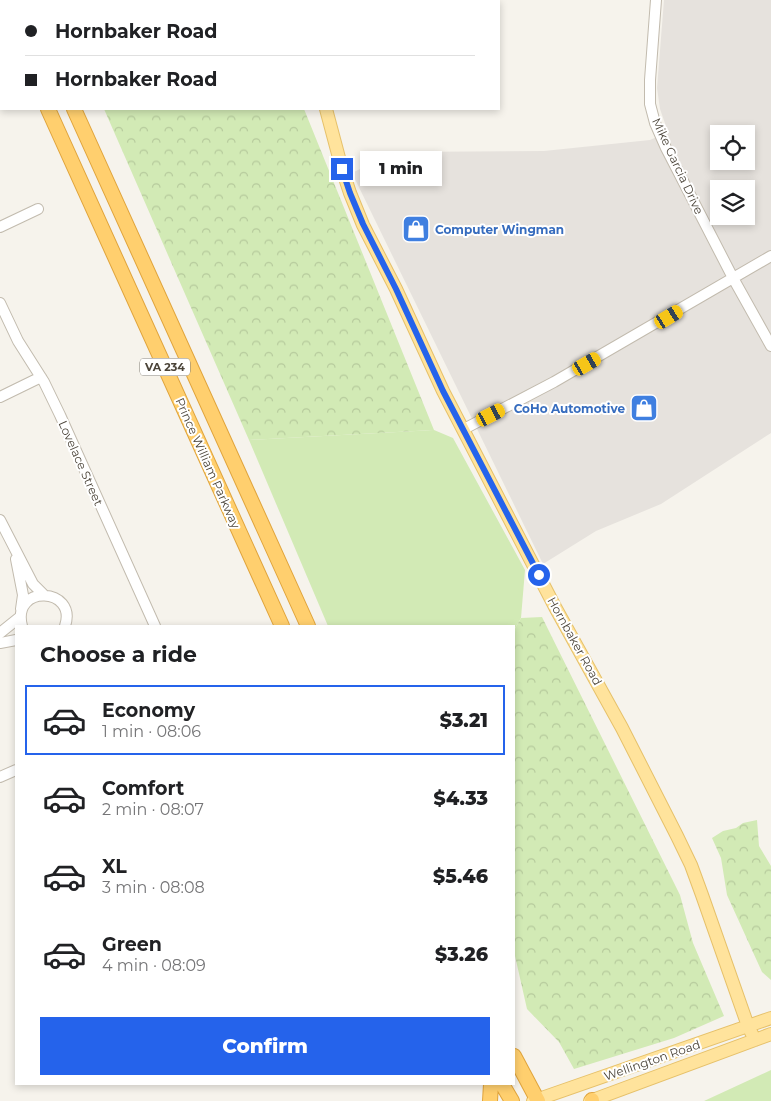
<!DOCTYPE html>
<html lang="en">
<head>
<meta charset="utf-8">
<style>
  body { margin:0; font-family:Montserrat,sans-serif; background:#f2f2f2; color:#202124; height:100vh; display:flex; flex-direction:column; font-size:19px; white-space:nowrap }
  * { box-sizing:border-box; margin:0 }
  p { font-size:16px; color:#757577 }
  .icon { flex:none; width:28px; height:28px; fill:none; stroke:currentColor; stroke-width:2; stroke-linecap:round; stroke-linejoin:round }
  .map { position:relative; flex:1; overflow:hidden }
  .side { position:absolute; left:15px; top:625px; width:500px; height:460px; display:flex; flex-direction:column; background:#fff; border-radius:0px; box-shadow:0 2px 8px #0003 }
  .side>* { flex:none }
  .hud { position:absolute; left:0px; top:0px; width:500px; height:110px; box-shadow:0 2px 8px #0003; display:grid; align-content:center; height:110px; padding:0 25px; background:#fff }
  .buttons { position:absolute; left:710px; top:125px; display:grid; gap:10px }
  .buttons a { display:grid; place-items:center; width:45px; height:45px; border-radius:0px; background:#fff; box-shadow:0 2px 8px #0003; font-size:25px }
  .end { position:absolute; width:22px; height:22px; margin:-11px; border:6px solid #2563eb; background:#fff; box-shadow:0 0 0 2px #fff }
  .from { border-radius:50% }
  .bubble { position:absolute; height:35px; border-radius:0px; background:#fff; box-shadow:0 2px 8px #0003; font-size:16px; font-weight:800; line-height:35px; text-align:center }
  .car { position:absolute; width:15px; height:30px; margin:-15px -8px; border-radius:6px; box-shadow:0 0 4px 1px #0007; background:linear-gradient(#f5c518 24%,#345 0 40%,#f5c518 0 76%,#345 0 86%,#f5c518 0) }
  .hud b { display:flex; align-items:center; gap:18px; height:48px; font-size:19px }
  .hud b+b { border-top:1px solid #e0e0e0 }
  .hud i { width:12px; height:12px; background:#202124 }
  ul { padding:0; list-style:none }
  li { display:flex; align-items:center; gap:15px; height:70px; margin:0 10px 8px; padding:0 15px; border:2px solid transparent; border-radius:0px }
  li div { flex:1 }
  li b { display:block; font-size:19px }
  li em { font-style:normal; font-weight:800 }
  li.active { border-color:#2563eb }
  li>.icon { width:45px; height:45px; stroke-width:1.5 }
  h2 { padding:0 25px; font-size:22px; line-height:60px }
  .primary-button { display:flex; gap:10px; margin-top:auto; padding:10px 25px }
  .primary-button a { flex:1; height:58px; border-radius:0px; background:#2563eb; color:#fff; font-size:20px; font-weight:800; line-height:58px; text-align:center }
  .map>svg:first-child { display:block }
  .industrial { fill:#e6e2dd; fill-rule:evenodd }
  .green { fill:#d2eab5 }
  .forest { fill:url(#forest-crowns) }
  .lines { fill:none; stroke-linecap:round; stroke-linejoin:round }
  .minor-casing { stroke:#c2bbae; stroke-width:12 }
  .major-casing { stroke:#e6c16a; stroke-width:14 }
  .highway-casing { stroke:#e0a43c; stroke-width:16 }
  .minor { stroke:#fff; stroke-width:10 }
  .major { stroke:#ffe39c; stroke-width:12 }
  .highway { stroke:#ffcf6e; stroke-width:14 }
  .route { stroke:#2563eb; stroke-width:6 }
  .labels { text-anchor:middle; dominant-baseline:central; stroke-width:4; stroke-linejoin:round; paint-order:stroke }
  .shield { fill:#fff; stroke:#817c74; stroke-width:1 }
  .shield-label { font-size:11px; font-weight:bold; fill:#4b4439 }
  .street-label { font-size:12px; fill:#4b4439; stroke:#fff }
  .shop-label { font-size:12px; font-weight:bold; fill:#366cbe; stroke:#fff; text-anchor:start }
</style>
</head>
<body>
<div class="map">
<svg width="771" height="1101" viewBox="0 0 771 1101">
  <defs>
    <pattern id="forest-crowns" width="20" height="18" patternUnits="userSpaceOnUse" patternTransform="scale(1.25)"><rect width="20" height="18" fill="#d2eab5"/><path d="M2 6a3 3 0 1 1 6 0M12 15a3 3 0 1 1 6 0" fill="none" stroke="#b6ca9c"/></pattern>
  </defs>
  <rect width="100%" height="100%" fill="#f6f3ec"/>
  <!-- industrial -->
  <path class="industrial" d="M664,0H771V433L661,504L596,531L543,564L352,173L394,152L544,151L650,140L668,132L660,109L657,88ZM719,134H746V161H719ZM719,189H746V216H719Z"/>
  <!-- green -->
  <path class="green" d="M434,430L453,438L525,570L521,618L514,630V626H328L249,440Z
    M771,1070V1101H704Z"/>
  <!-- forest -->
  <path class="forest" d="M56,0H260L261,1H57Z
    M104,109H304L434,430L249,440Z
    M542,617L680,895L693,943L724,1016L674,1038L574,1069L559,1042L527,1009L515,956L514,936V630L521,618Z
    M757,820L759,846L771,866V980L762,972L727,895L721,858L712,838L723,831L736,828L743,823Z"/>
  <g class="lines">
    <!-- minor casing -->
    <g class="minor-casing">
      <path id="minor" d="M656,0L650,80V104L655,123L666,148L733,278L771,346
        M306,1L309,0
        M0,227L38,209
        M0,303L18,341L44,382L60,415L155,626
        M0,397L41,377
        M464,429L554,382L771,256
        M0,520L33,584L44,595
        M16,559L23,595L21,609
        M22,626C11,584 78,587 65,626
        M0,633L20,617
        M0,643L16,640
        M0,777L16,770"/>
    </g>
    <!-- major casing -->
    <g class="major-casing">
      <path id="major" d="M291,0L292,1
        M326,109L342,169L350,193L363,225L396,289L443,391L555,607L622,728L677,836L691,865L702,895L748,1026L755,1040
        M533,1101L771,1018
        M590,1101L771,1034"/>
    </g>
    <!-- highway casing -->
    <g class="highway-casing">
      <path id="highway" d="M25,0L26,1
        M0,2L1,5
        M48,109L282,626
        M74,109L308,626
        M514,1056L538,1101
        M502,1084L512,1101
        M490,1101L491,1084
        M592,1101V1100"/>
    </g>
    <!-- minor -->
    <use href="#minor" class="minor"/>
    <!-- major -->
    <use href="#major" class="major"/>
    <!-- highway -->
    <use href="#highway" class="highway"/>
  </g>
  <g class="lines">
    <!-- route -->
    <path class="route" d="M342,169L350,193L363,224L396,289L443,391L539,575"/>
  </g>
  <!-- icons -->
  <defs>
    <g id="shop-square" transform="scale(1.4375)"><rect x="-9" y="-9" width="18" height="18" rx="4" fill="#3f7fe0" stroke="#fff"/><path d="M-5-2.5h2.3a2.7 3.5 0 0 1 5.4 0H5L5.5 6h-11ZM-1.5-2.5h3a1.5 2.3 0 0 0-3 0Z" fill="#fff"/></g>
  </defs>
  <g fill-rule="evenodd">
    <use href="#shop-square" x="416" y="229"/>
    <use href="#shop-square" x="644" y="408"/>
  </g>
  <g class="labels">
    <!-- shield labels -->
    <rect class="shield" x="140" y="358.5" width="50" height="17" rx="4"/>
    <g class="shield-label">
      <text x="165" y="367">VA 234</text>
    </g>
    <!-- street labels -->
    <g class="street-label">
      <text transform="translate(678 166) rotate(65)">Mike Garcia Drive</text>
      <text transform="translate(81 463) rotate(66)">Lovelace Street</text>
      <text transform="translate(208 463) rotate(66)">Prince William Parkway</text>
      <text transform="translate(575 641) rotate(61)">Hornbaker Road</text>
      <text transform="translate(652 1060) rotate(-19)">Wellington Road</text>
    </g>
    <!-- shop labels -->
    <g class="shop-label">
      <text x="435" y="229">Computer Wingman</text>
      <text x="625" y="408" text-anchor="end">CoHo Automotive</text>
    </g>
  </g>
</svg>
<div class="buttons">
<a><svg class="icon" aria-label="locate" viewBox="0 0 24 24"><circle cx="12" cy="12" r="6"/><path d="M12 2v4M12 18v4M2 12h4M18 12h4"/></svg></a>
<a><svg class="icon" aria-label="layers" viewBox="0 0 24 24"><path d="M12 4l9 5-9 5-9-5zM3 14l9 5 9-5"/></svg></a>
</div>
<i class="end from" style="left:539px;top:575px"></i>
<i class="end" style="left:342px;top:169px"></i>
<div class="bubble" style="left:360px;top:151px;width:82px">1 min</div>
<i class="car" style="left:669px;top:317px;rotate:59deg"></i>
<i class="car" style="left:587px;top:364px;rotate:60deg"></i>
<i class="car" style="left:491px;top:415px;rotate:63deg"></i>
<div class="hud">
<b><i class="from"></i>Hornbaker Road</b>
<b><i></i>Hornbaker Road</b>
</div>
<section class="side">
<h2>Choose a ride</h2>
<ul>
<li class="active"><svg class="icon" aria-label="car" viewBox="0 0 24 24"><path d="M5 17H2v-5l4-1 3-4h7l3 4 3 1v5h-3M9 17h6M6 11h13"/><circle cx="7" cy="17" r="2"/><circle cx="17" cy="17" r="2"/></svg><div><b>Economy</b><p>1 min · 08:06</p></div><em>$3.21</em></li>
<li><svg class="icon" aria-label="car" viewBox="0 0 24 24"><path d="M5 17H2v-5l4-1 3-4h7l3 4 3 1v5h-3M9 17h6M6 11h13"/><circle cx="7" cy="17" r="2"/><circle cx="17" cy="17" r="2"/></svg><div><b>Comfort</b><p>2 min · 08:07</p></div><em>$4.33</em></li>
<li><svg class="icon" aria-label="car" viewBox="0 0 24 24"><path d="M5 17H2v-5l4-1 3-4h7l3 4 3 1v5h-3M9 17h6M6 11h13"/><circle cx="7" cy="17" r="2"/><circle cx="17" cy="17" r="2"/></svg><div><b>XL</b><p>3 min · 08:08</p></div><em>$5.46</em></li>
<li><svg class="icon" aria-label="car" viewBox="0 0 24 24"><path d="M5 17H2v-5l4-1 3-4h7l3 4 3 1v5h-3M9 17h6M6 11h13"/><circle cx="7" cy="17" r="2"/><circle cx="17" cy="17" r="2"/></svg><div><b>Green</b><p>4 min · 08:09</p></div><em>$3.26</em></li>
</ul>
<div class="primary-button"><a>Confirm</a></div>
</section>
</div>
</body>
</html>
